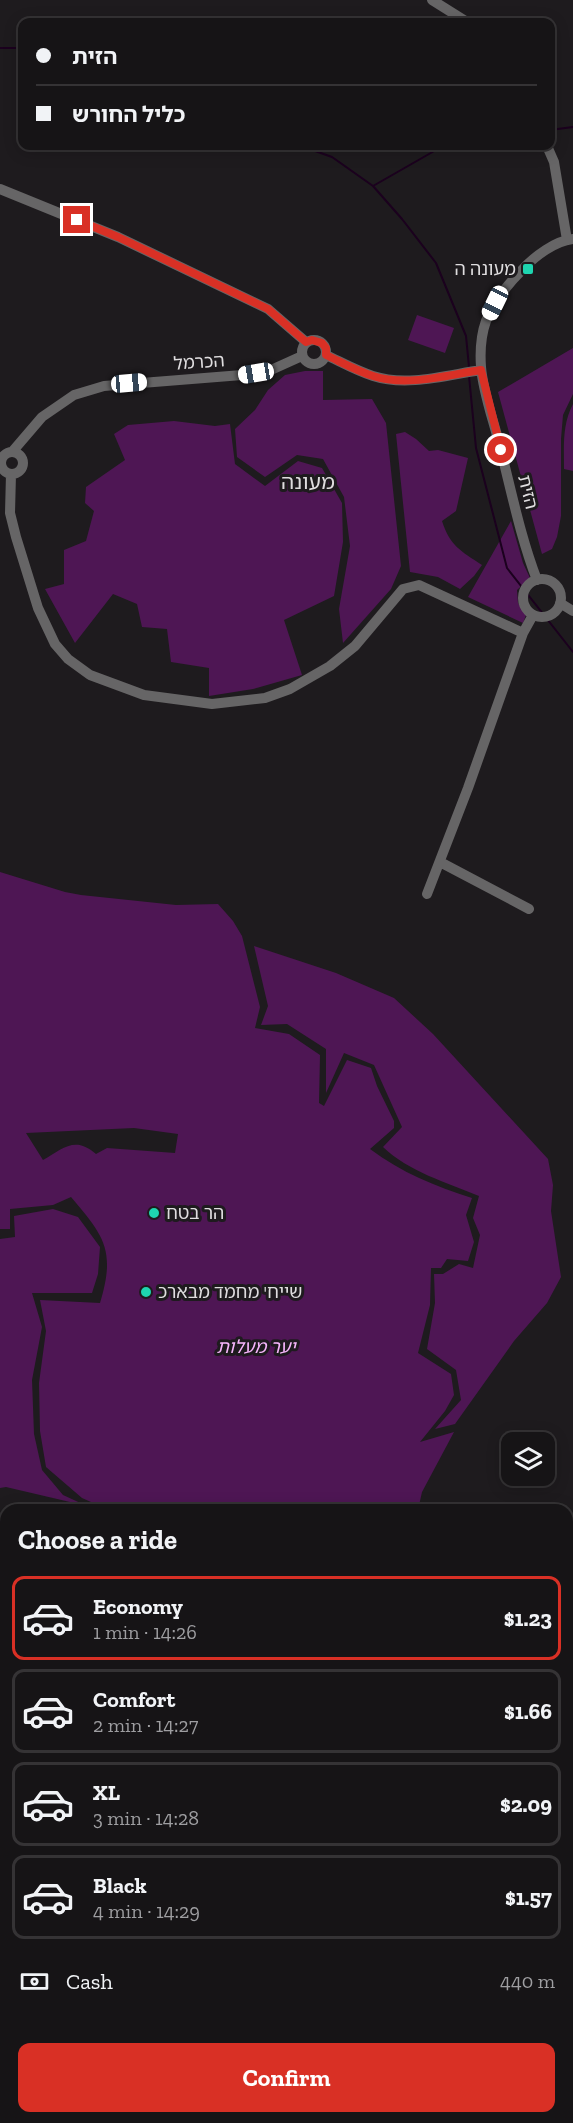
<!DOCTYPE html>
<html lang="en">
<head>
<meta charset="utf-8">
<style>
  body { margin:0; font-family:"Zilla Slab","Noto Sans Hebrew",serif; background:#1f1d1f; color:#f1f3f6; height:100vh; display:flex; flex-direction:column; font-size:22px; white-space:nowrap }
  * { box-sizing:border-box; margin:0 }
  p { font-size:20px; color:#9e9ea1 }
  .icon { flex:none; width:33px; height:33px; fill:none; stroke:currentColor; stroke-width:2; stroke-linecap:round; stroke-linejoin:round }
  .map { position:relative; flex:1; overflow:hidden }
  .side { position:absolute; left:0px; top:1504px; width:573px; height:620px; display:flex; flex-direction:column; background:#161416; border-radius:18px 18px 0 0; box-shadow:0 3px 15px #0003,0 0 0 2px #353335 }
  .side>* { flex:none }
  .banner { position:absolute; left:18px; top:18px; width:537px; height:132px; border-radius:12px; box-shadow:0 3px 15px #0003,0 0 0 2px #353335; display:grid; align-content:center; height:132px; padding:0 18px; background:#161416 }
  .controls { position:absolute; left:501px; top:1432px; display:grid; gap:12px }
  .controls a { display:grid; place-items:center; width:54px; height:54px; border-radius:12px; background:#161416; box-shadow:0 3px 15px #0003,0 0 0 2px #353335; font-size:30px }
  .end { position:absolute; width:27px; height:27px; margin:-14px; border:8px solid #d93025; background:#fff; box-shadow:0 0 0 3px #fff }
  .from { border-radius:50% }
  .car { position:absolute; width:18px; height:36px; margin:-18px -9px; border-radius:8px; box-shadow:0 0 4px 2px #0007; background:linear-gradient(#fff 24%,#345 0 40%,#fff 0 76%,#345 0 86%,#fff 0) }
  .banner b { display:flex; align-items:center; gap:21px; height:57px; font-size:22px }
  .banner b+b { border-top:2px solid #353335 }
  .banner i { width:15px; height:15px; background:#f1f3f6 }
  ul { padding:0; list-style:none }
  li { display:flex; align-items:center; gap:18px; height:84px; margin:0 12px 9px; padding:0 6px; border:3px solid #353335; border-radius:12px }
  li div { flex:1 }
  li b { display:block; font-size:22px }
  li em { font-style:normal; font-weight:800 }
  li.active { border-color:#d93025 }
  li>.icon { width:54px; height:54px; stroke-width:1.5 }
  h2 { padding:0 18px; font-size:27px; line-height:72px }
  .pay { display:flex; align-items:center; gap:15px; height:66px; padding:0 18px; font-size:22px }
  .pay p { margin-inline-start:auto }
  .primary-button { display:flex; gap:12px; margin-top:auto; padding:12px 18px }
  .primary-button a { flex:1; height:69px; border-radius:12px; background:#d93025; color:#fff; font-size:24px; font-weight:800; line-height:69px; text-align:center }
  .map>svg:first-child { display:block }
  .green { fill:#4e1654; fill-rule:evenodd }
  .lines { fill:none; stroke-linecap:round; stroke-linejoin:round }
  .stream { stroke:#1b011e; stroke-width:2 }
  .minor { stroke:#666566; stroke-width:10 }
  .major { stroke:#b3b0b3; stroke-width:14 }
  .route { stroke:#d93025; stroke-width:8 }
  .poi-dot { fill:#1ed5b0; stroke:#1e1b1e; stroke-width:2 }
  .labels { text-anchor:middle; dominant-baseline:central; stroke-width:6; stroke-linejoin:round; paint-order:stroke }
  .poi-label { font-size:18px; fill:#dfdddf; stroke:#1e1b1e; text-anchor:start }
  .street-label { font-size:18px; fill:#dfdddf; stroke:#1e1b1e }
  .park-label { font-size:18px; font-style:italic; fill:#f6b5fb; stroke:#1e1b1e }
  .quarter-label { font-size:21px; fill:#dfdddf; stroke:#1e1b1e }
</style>
</head>
<body>
<div class="map">
<svg width="573" height="2123" viewBox="0 0 573 2123">
  <rect width="100%" height="100%" fill="#1e1b1e"/>
  <!-- green -->
  <path class="green" d="M417,315L454,328L445,353L408,340Z
    M573,348V394L563,415L561,439V516L557,537L552,549L542,554L498,392Z
    M305,371H323V400L372,399L386,423L401,566L391,589L343,643L339,609L350,546L344,497L323,459L297,455L265,477L237,457L235,429L255,410L268,390L285,375Z
    M573,404V471L564,469C564,446 562,425 573,404Z
    M174,421L215,426L230,424L235,464L265,486L298,461L322,468L342,503L343,542L334,596L284,620L302,675L253,689L209,696V668L171,662L167,629L142,627L137,604L113,594L75,643L45,589L64,584V550L86,541L94,511L85,503L86,487L125,460L114,434L128,425Z
    M405,432L416,439L429,451L438,450L468,458L456,511L442,521C450,546 461,551 482,565L474,576L460,589L438,577L410,572L396,434Z
    M511,521L523,563L530,578L517,590L518,603L526,615L523,623L468,597Z
    M0,872L65,892L81,895L176,905L218,904L233,921L242,936L260,1007L255,1028L289,1034L320,1055L319,1103L324,1106L347,1060L371,1068L377,1086L394,1121V1128L370,1149C402,1173 435,1186 472,1198L466,1215L474,1242L468,1261L447,1259L441,1268H431L430,1305L418,1353L451,1374L454,1395L445,1411L420,1442L454,1432L422,1492L418,1510H109L82,1498L46,1467L40,1431L39,1383L46,1331L40,1300L100,1303C116,1250 104,1236 71,1197L53,1205L10,1209V1229H0ZM134,1128L178,1134L175,1153L107,1148L96,1154C75,1135 62,1149 43,1160L26,1133Z
    M254,946L336,973L394,998L433,1034L548,1159L553,1185L551,1211L561,1277L547,1303L514,1341L455,1424L435,1429L461,1400L456,1370L427,1349L435,1303L434,1274H443L459,1264L473,1268L480,1235L473,1218L479,1196C446,1182 409,1172 383,1147L402,1127L374,1065L344,1053L326,1093V1049L287,1024L261,1025L268,1006Z
    M53,1209L78,1217L100,1247L98,1274L92,1293H32L42,1327L32,1380L34,1434L42,1470L63,1495L87,1506L6,1487L0,1488V1239L15,1237L14,1216Z
    M0,1804L6,1805V2008L0,2010Z
    M567,2001L573,2011V2123H531V2118H567Z
    M82,2118H189L191,2123H79Z"/>
  <g class="lines">
    <!-- stream -->
    <path class="stream" d="M0,48H22
      M550,130L573,127
      M301,146L332,157L373,186L402,219L436,263L466,336L469,367
      M373,186L443,146
      M469,376L476,448L507,568L573,652"/>
    <!-- minor -->
    <path class="minor" d="M432,0L467,22
      M547,146L554,162L567,240
      M0,189L118,237L268,309L306,342
      M302 352a12 12 0 1 1 24 0a12 12 0 1 1-24 0Z
      M326,355C341,362 357,371 373,376C407,387 447,375 481,370
      M1 463a11 11 0 1 1 22 0a11 11 0 1 1-22 0Z
      M12,452L42,417L74,395L104,386L242,375L271,370L302,356
      M11,474L10,513L16,537L38,608L55,644L68,659L90,675L144,695L212,704L265,698L290,689L330,666L355,646L403,589L419,585L523,633
      M523 598a19 19 0 1 1 38 0a19 19 0 1 1-38 0Z
      M537,580C520,536 511,489 499,443C493,419 483,392 481,367C480,353 481,335 486,321C493,301 508,284 523,269C535,256 555,241 573,239
      M560,603L573,611
      M440,862L529,909
      M427,894L468,788L523,633L533,615
      M567,1619L573,1616
      M567,1779L573,1778
      M567,1987L573,1998
      M431,2118L434,2123
      M0,2122C23,2118 53,2113 75,2123"/>
    <!-- major -->
    <path class="major" d="M567,1567L573,1563
      M0,1792L6,1793"/>
  </g>
  <g class="lines">
    <!-- route -->
    <path class="route" d="M77,220L118,237L268,309L306,342L312,340L322,343L326,348V355C341,362 357,371 373,376C407,387 447,375 481,370L501,450"/>
  </g>
  <!-- markers -->
  <g class="poi-dot">
    <rect x="522" y="263" width="12" height="12" rx="3"/>
    <circle cx="154" cy="1213" r="6"/>
    <circle cx="146" cy="1292" r="6"/>
  </g>
  <g class="labels">
    <!-- poi labels -->
    <g class="poi-label">
      <text x="516" y="269" text-anchor="end">מעונה ה</text>
      <text x="166" y="1213">הר בטח</text>
      <text x="158" y="1292">שייח' מחמד מבארכ</text>
    </g>
    <!-- street labels -->
    <g class="street-label">
      <text transform="translate(199 362) rotate(-4)">הכרמל</text>
      <text transform="translate(528 492) rotate(76)">הזית</text>
    </g>
    <!-- park labels -->
    <g class="park-label">
      <text x="256" y="1347">יער מעלות</text>
    </g>
    <!-- quarter labels -->
    <g class="quarter-label">
      <text x="308" y="481">מעונה</text>
    </g>
  </g>
</svg>
<div class="controls">
<a><svg class="icon" aria-label="layers" viewBox="0 0 24 24"><path d="M12 4l9 5-9 5-9-5zM3 14l9 5 9-5"/></svg></a>
</div>
<i class="end from" style="left:501px;top:450px"></i>
<i class="end" style="left:77px;top:220px"></i>
<i class="car" style="left:495px;top:303px;rotate:206deg"></i>
<i class="car" style="left:256px;top:373px;rotate:261deg"></i>
<i class="car" style="left:129px;top:383px;rotate:85deg"></i>
<div class="banner">
<b><i class="from"></i>הזית</b>
<b><i></i>כליל החורש</b>
</div>
<section class="side">
<h2>Choose a ride</h2>
<ul>
<li class="active"><svg class="icon" aria-label="car" viewBox="0 0 24 24"><path d="M5 17H2v-5l4-1 3-4h7l3 4 3 1v5h-3M9 17h6M6 11h13"/><circle cx="7" cy="17" r="2"/><circle cx="17" cy="17" r="2"/></svg><div><b>Economy</b><p>1 min · 14:26</p></div><em>$1.23</em></li>
<li><svg class="icon" aria-label="car" viewBox="0 0 24 24"><path d="M5 17H2v-5l4-1 3-4h7l3 4 3 1v5h-3M9 17h6M6 11h13"/><circle cx="7" cy="17" r="2"/><circle cx="17" cy="17" r="2"/></svg><div><b>Comfort</b><p>2 min · 14:27</p></div><em>$1.66</em></li>
<li><svg class="icon" aria-label="car" viewBox="0 0 24 24"><path d="M5 17H2v-5l4-1 3-4h7l3 4 3 1v5h-3M9 17h6M6 11h13"/><circle cx="7" cy="17" r="2"/><circle cx="17" cy="17" r="2"/></svg><div><b>XL</b><p>3 min · 14:28</p></div><em>$2.09</em></li>
<li><svg class="icon" aria-label="car" viewBox="0 0 24 24"><path d="M5 17H2v-5l4-1 3-4h7l3 4 3 1v5h-3M9 17h6M6 11h13"/><circle cx="7" cy="17" r="2"/><circle cx="17" cy="17" r="2"/></svg><div><b>Black</b><p>4 min · 14:29</p></div><em>$1.57</em></li>
</ul>
<div class="pay"><svg class="icon" aria-label="cash" viewBox="0 0 24 24"><path d="M3 7h18v10H3z"/><circle cx="12" cy="12" r="2"/></svg>Cash<p>440 m</p></div>
<div class="primary-button"><a>Confirm</a></div>
</section>
</div>
</body>
</html>
